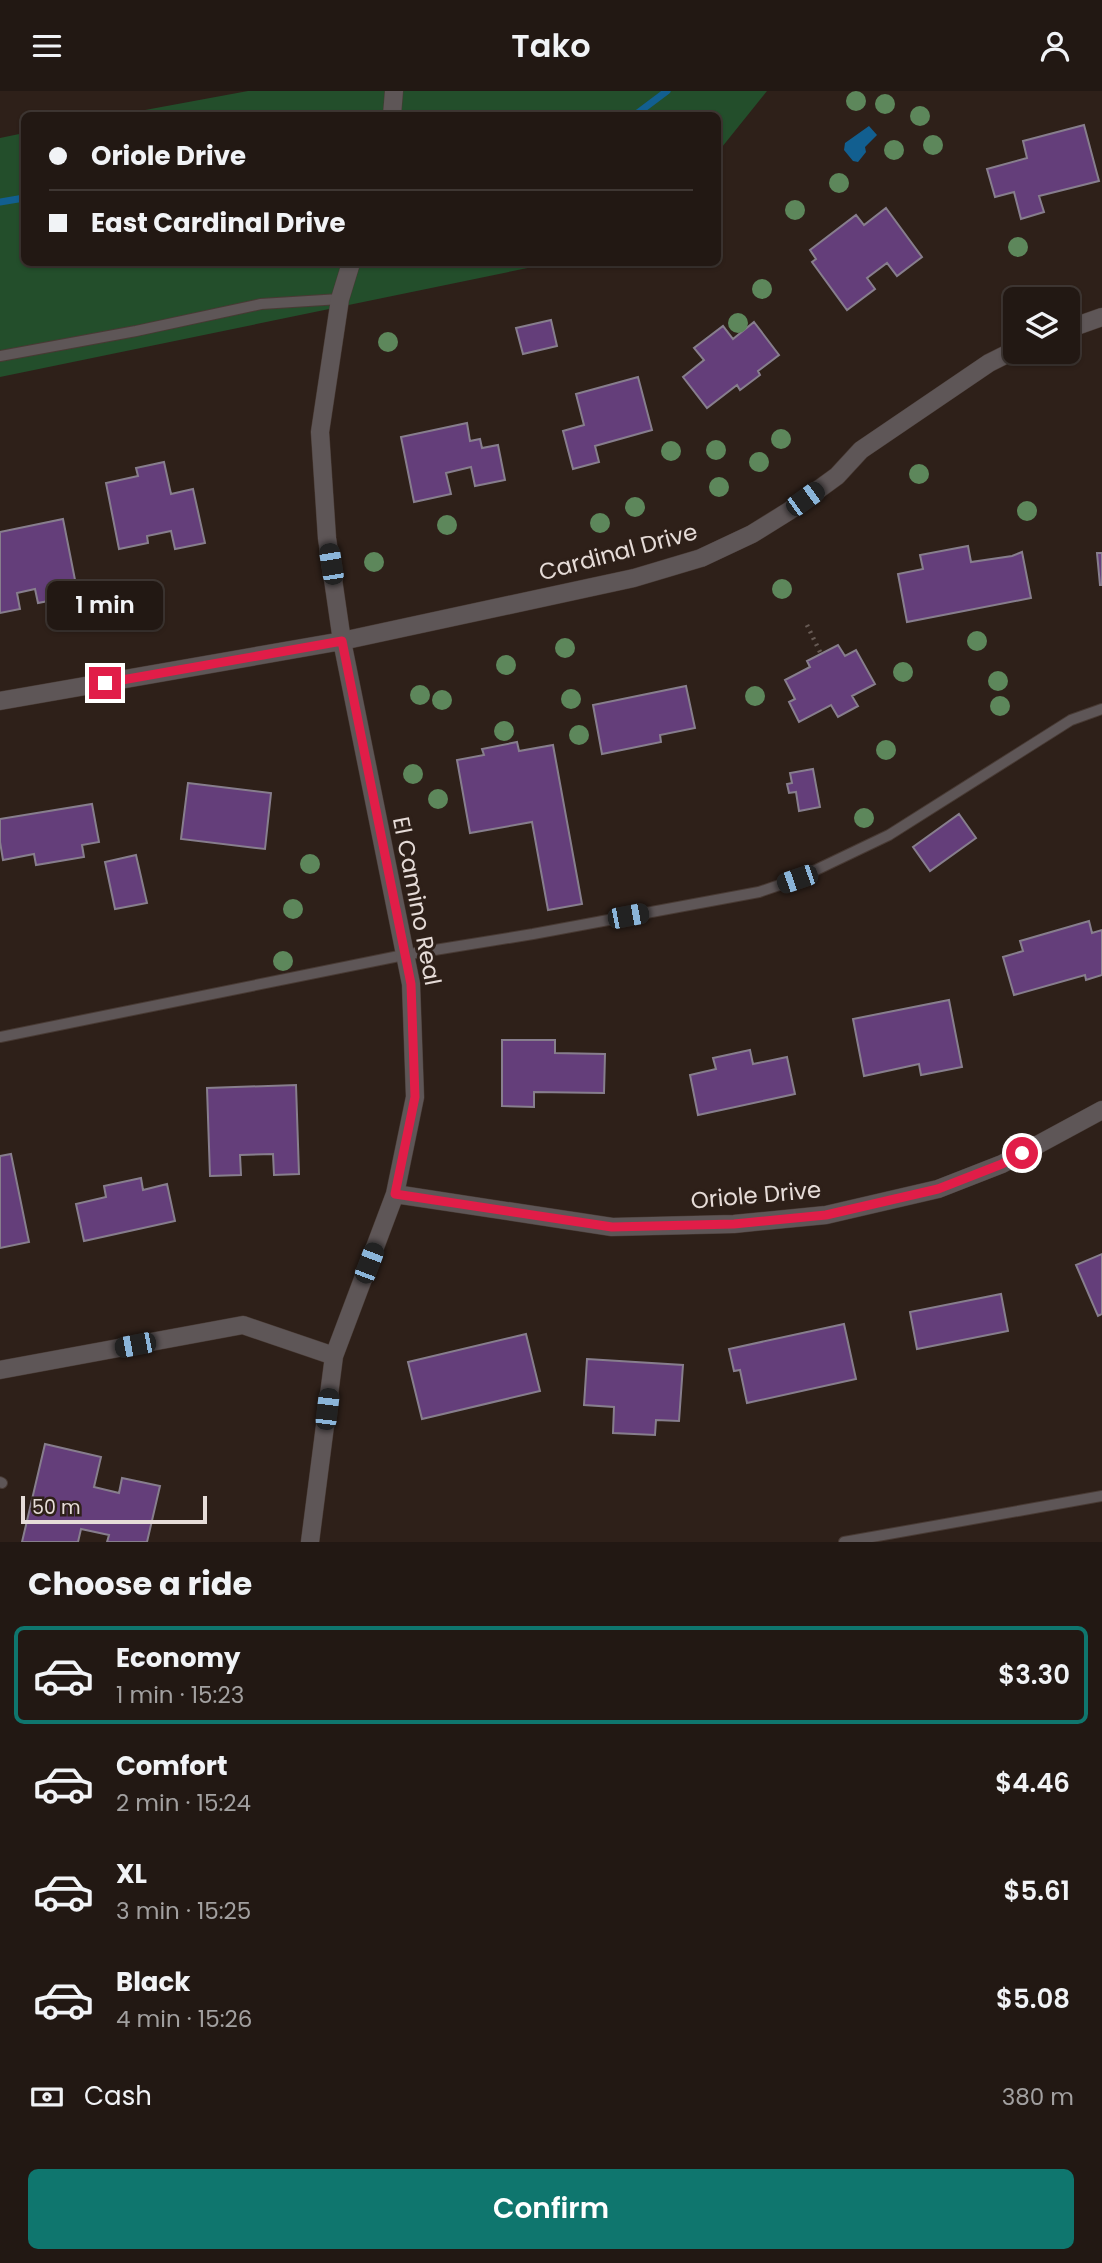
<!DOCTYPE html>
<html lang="en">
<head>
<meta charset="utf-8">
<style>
  body { margin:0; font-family:Poppins,sans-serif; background:#2e2521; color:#f1f3f6; height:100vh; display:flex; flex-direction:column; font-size:26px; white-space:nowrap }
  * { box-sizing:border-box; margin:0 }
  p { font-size:23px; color:#a2a0a0 }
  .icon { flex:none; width:38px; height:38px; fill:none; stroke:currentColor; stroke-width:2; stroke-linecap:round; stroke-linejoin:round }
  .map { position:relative; height:1451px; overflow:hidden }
  .side { display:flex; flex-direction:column; background:#221813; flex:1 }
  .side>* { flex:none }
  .top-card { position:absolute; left:21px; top:21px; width:700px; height:154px; border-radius:10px; box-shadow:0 2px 5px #0004,0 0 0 2px #3f3733; display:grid; align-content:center; height:154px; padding:0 28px; background:#221813 }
  .controls { position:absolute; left:1003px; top:196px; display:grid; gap:14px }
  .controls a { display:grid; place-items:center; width:77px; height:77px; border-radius:10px; background:#221813; box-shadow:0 2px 5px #0004,0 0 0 2px #3f3733; font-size:35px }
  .scale { position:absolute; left:21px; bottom:18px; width:186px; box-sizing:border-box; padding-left:7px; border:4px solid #e6dcd8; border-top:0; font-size:19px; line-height:24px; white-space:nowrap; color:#e6dcd8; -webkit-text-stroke:5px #2e2019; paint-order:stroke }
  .end { position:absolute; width:32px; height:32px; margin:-16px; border:9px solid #e11d48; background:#fff; box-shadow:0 0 0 4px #fff }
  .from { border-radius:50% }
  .bubble { position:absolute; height:49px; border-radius:10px; background:#221813; box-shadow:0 2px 5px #0004,0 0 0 2px #3f3733; font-size:23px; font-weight:600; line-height:49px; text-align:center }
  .car { position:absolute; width:21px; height:42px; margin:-21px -10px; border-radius:9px; box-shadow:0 0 5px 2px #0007; background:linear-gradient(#222 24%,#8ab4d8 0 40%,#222 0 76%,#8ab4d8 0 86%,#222 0) }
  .top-card b { display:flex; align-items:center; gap:24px; height:66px; font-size:26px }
  .top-card b+b { border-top:2px solid #3f3733 }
  .top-card i { width:18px; height:18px; background:#f1f3f6 }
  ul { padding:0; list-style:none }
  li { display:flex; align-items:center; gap:21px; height:98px; margin:0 14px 10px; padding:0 14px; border:4px solid transparent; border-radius:10px }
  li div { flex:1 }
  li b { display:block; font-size:26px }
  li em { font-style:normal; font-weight:600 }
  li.on { border-color:#0f766e }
  li>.icon { width:63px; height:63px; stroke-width:1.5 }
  h2 { padding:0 28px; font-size:32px; line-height:84px }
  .pay { display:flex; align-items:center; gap:18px; height:77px; padding:0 28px; font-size:26px }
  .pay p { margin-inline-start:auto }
  .primary-button { display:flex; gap:14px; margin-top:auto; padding:14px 28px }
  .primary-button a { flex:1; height:80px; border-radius:10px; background:#0f766e; color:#fff; font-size:28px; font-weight:600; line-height:80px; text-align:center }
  header { display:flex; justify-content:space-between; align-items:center; height:91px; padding:0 28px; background:#221813; font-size:32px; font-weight:600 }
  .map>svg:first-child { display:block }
  .green { fill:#234e2b }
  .water { fill:#125f90 }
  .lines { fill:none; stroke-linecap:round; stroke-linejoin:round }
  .stream { stroke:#125f90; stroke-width:7 }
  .building { fill:#643e7a; stroke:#877e8d; stroke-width:2 }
  .lane-casing { stroke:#483a34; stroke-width:12 }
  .street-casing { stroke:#483a34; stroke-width:19 }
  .path { stroke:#675a54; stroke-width:4.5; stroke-dasharray:2 5; stroke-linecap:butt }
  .lane { stroke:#5e5657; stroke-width:10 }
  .street { stroke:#5e5657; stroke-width:18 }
  .tree { fill:#5d875b }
  .route { stroke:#e11d48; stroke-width:9 }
  .labels { text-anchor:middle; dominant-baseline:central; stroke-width:6; stroke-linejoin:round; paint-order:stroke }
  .street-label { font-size:23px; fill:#e6dcd8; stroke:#2e2019 }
</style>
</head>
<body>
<header><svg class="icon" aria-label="menu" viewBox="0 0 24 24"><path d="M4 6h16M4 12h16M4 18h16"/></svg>Tako<svg class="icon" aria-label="person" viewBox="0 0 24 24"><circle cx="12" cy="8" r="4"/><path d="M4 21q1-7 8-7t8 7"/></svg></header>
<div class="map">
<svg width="1102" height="1451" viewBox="0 0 1102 1451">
  <rect width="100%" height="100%" fill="#2e2019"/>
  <!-- green -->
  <path class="green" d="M248,0H767L718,61V24H118Z
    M24,42V172H552L0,286V47Z"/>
  <!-- water -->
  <path class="water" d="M869,35L877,44L865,56L866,61L858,71L853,70L844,59L845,52Z"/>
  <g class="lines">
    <!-- stream -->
    <path class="stream" d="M635,24L667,0
      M0,111L24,107"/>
  </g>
  <!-- building -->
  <path class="building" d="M1084,34L1099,90L1039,105L1044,121L1021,128L1014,101L995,106L987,78L1027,67L1023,50Z
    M886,117L922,166L897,185L887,172L867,187L875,198L847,219L812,171L816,168L810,159L856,124L864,134Z
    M551,229L557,255L523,263L516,237Z
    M754,231L779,264L758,280L760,284L740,299L737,294L707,317L683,286L704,269L694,257L723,235L733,248Z
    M638,286L652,339L595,355L599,371L573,378L563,340L584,334L576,303Z
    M467,332L470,350L480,348L482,357L498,354L505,389L475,395L471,376L446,382L451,403L414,411L401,346Z
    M164,371L171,403L193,398L205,452L175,458L171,440L147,445L148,452L119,458L106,392L138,385L136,377Z
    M63,428L78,504L38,512L35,498L17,502L20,518L0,522V441Z
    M968,455L971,471L1012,465L1022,461L1031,507L907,531L898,483L923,478L920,464Z
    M1097,462H1102V494H1100Z
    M838,554L845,565L856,559L875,593L852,605L858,615L838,626L831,614L799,631L789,611L795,608L785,589L810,576L807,570Z
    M686,595L695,637L660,644L661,651L602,663L593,614Z
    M517,651L519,660L553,654L582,813L548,819L532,731L470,742L457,669L484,664L482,658Z
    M813,678L820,716L799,720L796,701L789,702L787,693L792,692L790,682Z
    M188,692L271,702L265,758L181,748Z
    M92,713L99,751L82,754L84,766L36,774L34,763L3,769L0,751V728Z
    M959,723L976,747L930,780L913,756Z
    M136,764L147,812L115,818L105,771Z
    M1089,830L1092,842L1102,839V884L1086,889L1085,884L1014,904L1003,866L1023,860L1020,850Z
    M949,909L962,976L921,984L919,973L864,985L853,928Z
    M502,949H555V962L605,963L604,1002L534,1001V1016L502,1015Z
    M750,959L753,973L787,966L795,1003L698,1024L690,984L716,978L713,967Z
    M296,994L299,1083L274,1084L273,1063L240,1064L241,1084L210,1085L207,997Z
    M11,1063L29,1151L0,1157V1065Z
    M141,1087L143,1099L167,1093L175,1130L84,1150L76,1113L106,1106L104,1095Z
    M1102,1163V1223L1098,1225L1076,1174Z
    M1001,1203L1008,1240L917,1258L910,1221Z
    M844,1233L856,1288L747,1312L740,1279L734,1280L729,1258Z
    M526,1243L540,1300L422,1328L408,1271Z
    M587,1268L683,1274L679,1330L656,1329L655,1344L613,1342L614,1316L584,1314Z
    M45,1353L101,1366L94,1396L119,1402L122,1387L160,1395L147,1451H107L109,1444L81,1438L78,1451H22Z"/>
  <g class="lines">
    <!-- lane casing -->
    <g class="lane-casing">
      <path id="lane" d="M0,265L136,240L261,213L340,208
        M0,946L404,864L533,843L759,801L797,788L889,744L1071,629L1102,618
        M0,1391L2,1392
        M844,1451L1102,1405"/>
    </g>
    <!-- street casing -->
    <g class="street-casing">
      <path id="street" d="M392,24L394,0
        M1068,238L1102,226
        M0,610L342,550L634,487L701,467L752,443L789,420L837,385L861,359L989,272L1015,259
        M395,1103L612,1136L734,1133L826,1124L938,1098L1002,1073L1102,1019
        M0,1279L243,1234L334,1265
        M310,1451L334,1265L395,1103L415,1006L411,893L342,550L327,447L320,341L340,208L351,172"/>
    </g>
    <!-- path -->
    <path class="path" d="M807,534L821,563"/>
    <!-- lane -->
    <use href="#lane" class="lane"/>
    <!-- street -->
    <use href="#street" class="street"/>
  </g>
  <!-- trees -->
  <g class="tree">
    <circle cx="856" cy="10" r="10"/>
    <circle cx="885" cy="13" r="10"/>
    <circle cx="920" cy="25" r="10"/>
    <circle cx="933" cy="54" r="10"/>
    <circle cx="894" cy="59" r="10"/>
    <circle cx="839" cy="92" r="10"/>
    <circle cx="795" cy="119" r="10"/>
    <circle cx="1018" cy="156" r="10"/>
    <circle cx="762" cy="198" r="10"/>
    <circle cx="738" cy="232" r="10"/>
    <circle cx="388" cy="251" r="10"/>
    <circle cx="781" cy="348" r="10"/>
    <circle cx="716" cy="359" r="10"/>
    <circle cx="671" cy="360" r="10"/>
    <circle cx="759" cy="371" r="10"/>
    <circle cx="919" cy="383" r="10"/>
    <circle cx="719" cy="396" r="10"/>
    <circle cx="635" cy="416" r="10"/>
    <circle cx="1027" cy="420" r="10"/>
    <circle cx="600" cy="432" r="10"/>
    <circle cx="447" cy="434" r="10"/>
    <circle cx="374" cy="471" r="10"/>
    <circle cx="782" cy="498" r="10"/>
    <circle cx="977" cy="550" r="10"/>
    <circle cx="565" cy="557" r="10"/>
    <circle cx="506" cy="574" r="10"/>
    <circle cx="903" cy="581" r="10"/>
    <circle cx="998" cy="590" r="10"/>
    <circle cx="420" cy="604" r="10"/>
    <circle cx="755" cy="605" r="10"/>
    <circle cx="571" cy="608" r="10"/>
    <circle cx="442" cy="609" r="10"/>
    <circle cx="1000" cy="615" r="10"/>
    <circle cx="504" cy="640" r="10"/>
    <circle cx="579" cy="644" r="10"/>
    <circle cx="886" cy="659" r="10"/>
    <circle cx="413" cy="683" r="10"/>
    <circle cx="438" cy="708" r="10"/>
    <circle cx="864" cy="727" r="10"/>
    <circle cx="310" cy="773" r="10"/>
    <circle cx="293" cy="818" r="10"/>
    <circle cx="283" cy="870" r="10"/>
  </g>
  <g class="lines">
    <!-- route -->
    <path class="route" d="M105,592L342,550L411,893L415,1006L395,1103L612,1136L734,1133L826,1124L938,1098L1002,1073L1022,1062"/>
  </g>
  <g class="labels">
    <!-- street labels -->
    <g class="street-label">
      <text transform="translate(618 461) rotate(-15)">Cardinal Drive</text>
      <text transform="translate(417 810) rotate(79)">El Camino Real</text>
      <text transform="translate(756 1104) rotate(-5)">Oriole Drive</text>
    </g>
  </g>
</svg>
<div class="controls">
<a><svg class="icon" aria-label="layers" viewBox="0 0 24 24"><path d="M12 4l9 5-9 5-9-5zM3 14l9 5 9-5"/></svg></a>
</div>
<div class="scale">50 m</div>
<i class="end from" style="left:1022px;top:1062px"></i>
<i class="end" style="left:105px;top:592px"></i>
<div class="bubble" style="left:47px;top:490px;width:116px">1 min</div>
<i class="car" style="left:805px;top:408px;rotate:54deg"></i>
<i class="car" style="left:331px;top:473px;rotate:351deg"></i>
<i class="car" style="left:797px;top:788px;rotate:251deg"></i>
<i class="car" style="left:628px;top:825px;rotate:79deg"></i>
<i class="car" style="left:369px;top:1172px;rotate:21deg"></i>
<i class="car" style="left:135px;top:1254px;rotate:259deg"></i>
<i class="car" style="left:327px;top:1318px;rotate:7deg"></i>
<div class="top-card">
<b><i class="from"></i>Oriole Drive</b>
<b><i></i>East Cardinal Drive</b>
</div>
</div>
<section class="side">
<h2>Choose a ride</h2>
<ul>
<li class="on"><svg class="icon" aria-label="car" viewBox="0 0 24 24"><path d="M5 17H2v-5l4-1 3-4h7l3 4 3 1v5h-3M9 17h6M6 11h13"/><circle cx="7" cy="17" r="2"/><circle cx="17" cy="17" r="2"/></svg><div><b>Economy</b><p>1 min · 15:23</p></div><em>$3.30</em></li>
<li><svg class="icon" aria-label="car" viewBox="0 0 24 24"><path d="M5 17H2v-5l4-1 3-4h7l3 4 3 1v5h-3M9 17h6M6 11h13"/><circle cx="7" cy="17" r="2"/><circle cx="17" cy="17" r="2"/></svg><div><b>Comfort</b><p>2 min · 15:24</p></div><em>$4.46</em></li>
<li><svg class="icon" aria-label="car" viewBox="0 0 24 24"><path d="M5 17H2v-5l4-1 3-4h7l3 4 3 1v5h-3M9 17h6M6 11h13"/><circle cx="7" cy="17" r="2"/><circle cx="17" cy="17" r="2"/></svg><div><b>XL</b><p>3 min · 15:25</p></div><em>$5.61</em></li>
<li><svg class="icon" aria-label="car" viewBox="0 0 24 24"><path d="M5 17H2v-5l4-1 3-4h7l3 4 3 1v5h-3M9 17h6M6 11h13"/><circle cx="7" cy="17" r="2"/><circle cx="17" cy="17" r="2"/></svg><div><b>Black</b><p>4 min · 15:26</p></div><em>$5.08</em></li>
</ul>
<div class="pay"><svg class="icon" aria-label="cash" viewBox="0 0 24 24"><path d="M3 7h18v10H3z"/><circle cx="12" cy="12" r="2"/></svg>Cash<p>380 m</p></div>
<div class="primary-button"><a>Confirm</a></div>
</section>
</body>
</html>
